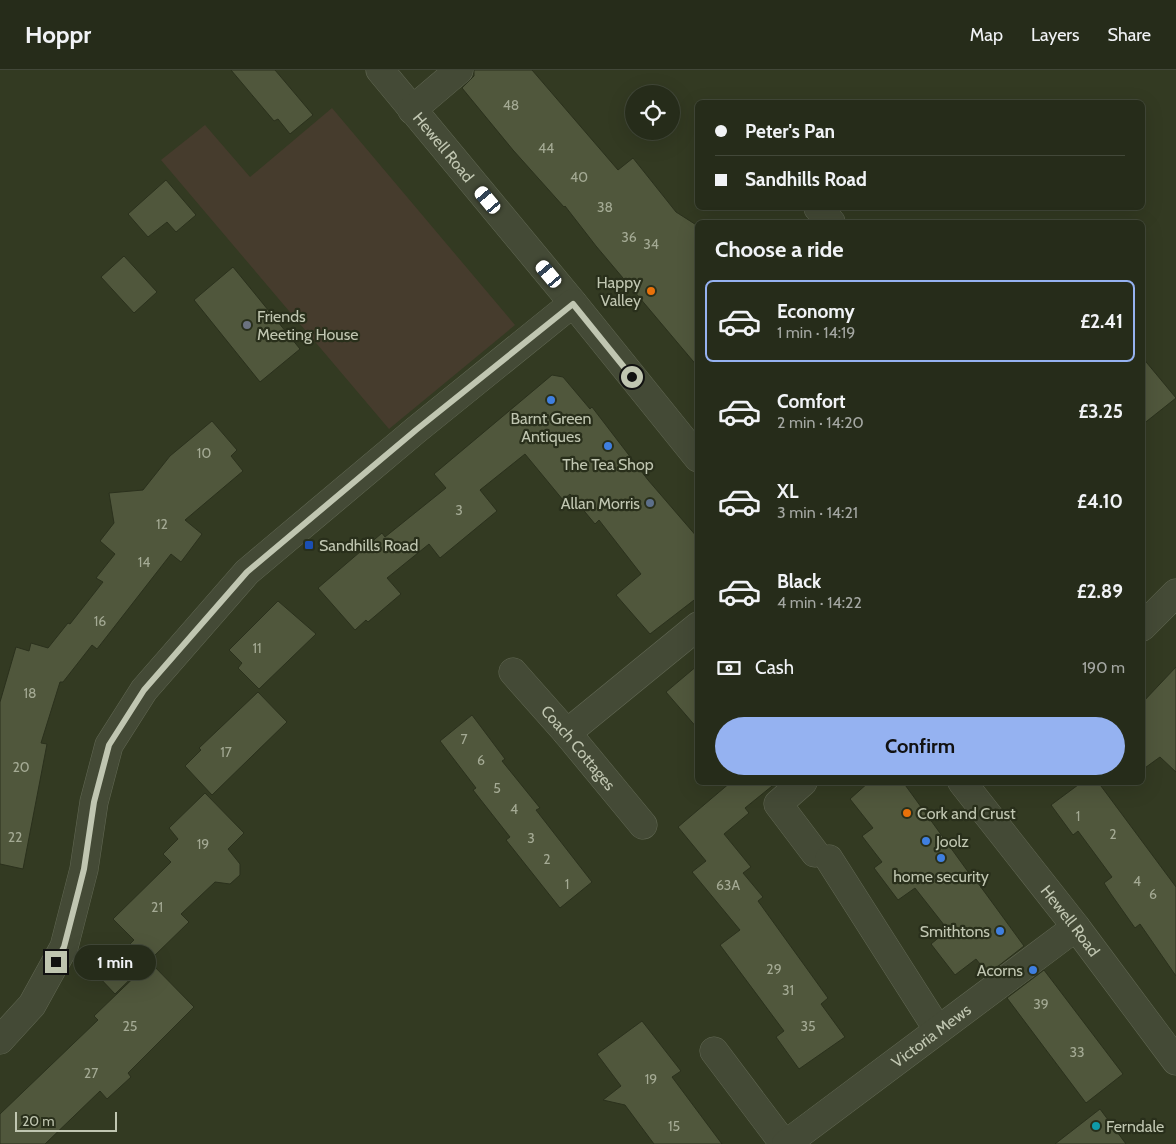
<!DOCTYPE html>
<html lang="en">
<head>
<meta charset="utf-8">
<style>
  body { margin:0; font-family:Cabin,sans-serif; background:#323827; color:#f1f3f6; height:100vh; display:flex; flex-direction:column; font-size:19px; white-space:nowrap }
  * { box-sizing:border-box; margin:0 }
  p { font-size:16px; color:#a4a7a2 }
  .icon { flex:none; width:28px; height:28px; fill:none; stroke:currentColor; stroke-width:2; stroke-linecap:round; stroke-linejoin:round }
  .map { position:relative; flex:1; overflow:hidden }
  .panel { position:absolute; left:695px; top:150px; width:450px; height:565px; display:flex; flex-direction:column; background:#262c1a; border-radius:8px; box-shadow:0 5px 20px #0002,0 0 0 1px #424839 }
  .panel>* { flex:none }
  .guide { position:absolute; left:695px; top:30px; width:450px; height:110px; border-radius:8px; box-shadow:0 5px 20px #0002,0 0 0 1px #424839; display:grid; align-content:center; height:110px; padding:0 20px; background:#262c1a }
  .tools { position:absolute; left:625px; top:15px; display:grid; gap:10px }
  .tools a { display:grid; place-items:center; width:55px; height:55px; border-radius:50%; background:#262c1a; box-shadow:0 5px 20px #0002,0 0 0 1px #424839; font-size:25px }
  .scale { position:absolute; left:15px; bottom:12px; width:102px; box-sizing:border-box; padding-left:5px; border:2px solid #c0c6b1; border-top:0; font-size:14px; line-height:18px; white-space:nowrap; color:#c0c6b1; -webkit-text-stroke:4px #292f1b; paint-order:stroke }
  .end { position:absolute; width:22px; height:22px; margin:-11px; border:6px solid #c0c6b1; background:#111; box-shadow:0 0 0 2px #111 }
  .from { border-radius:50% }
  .bubble { position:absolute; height:35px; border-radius:18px; background:#262c1a; box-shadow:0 5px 20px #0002,0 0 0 1px #424839; font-size:16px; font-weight:700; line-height:35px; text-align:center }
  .car { position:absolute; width:15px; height:30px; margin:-15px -8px; border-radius:6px; box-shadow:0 0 4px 1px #0007; background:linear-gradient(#fff 24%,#345 0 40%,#fff 0 76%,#345 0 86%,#fff 0) }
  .guide b { display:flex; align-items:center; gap:18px; height:48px; font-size:19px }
  .guide b+b { border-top:1px solid #424839 }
  .guide i { width:12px; height:12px; background:#f1f3f6 }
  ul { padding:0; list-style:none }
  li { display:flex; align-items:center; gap:15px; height:82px; margin:0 10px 8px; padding:0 10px; border:2px solid transparent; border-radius:8px }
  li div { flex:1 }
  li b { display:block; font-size:19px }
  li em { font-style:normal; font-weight:700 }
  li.current { border-color:#95b2f1 }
  li>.icon { width:45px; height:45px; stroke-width:1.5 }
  h2 { padding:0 20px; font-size:22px; line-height:60px }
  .pay { display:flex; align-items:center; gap:12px; height:55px; padding:0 20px; font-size:19px }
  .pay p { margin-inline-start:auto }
  .action { display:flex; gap:10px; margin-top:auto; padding:10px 20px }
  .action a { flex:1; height:58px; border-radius:30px; background:#95b2f1; color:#111; font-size:20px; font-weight:700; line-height:58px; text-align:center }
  header { display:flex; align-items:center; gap:30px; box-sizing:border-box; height:70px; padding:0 25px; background:#262c1a; border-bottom:1px solid #424839 }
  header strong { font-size:24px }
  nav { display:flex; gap:28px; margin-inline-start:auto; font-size:18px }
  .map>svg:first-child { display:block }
  .green { fill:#463c2d }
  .building { fill:#50573c; stroke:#2b311d }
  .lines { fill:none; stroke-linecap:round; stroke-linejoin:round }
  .minor-casing { stroke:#626854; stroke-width:29 }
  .minor { stroke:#444a36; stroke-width:28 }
  .route { stroke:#c0c6b1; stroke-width:6 }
  .food-dot { fill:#e8710a; stroke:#292f1b; stroke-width:2 }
  .worship-dot { fill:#6b7280; stroke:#292f1b; stroke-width:2 }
  .shop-dot { fill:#3f7fe0; stroke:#292f1b; stroke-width:2 }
  .service-dot { fill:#5c6f8a; stroke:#292f1b; stroke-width:2 }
  .transit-dot { fill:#1a4fb4; stroke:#292f1b; stroke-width:2 }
  .culture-dot { fill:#0f9aa8; stroke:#292f1b; stroke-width:2 }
  .labels { text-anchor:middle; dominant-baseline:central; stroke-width:4.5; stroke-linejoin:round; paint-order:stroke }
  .number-label { font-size:14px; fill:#a4aa94 }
  .street-label { font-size:16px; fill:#c0c6b1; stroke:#292f1b }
  .poi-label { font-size:16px; fill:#c0c6b1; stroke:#292f1b; text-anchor:start }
</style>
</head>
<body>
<header>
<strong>Hoppr</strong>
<nav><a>Map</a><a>Layers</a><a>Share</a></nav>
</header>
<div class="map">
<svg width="1176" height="1074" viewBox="0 0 1176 1074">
  <rect width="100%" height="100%" fill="#333a22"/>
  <!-- green -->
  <path class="green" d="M332,38L515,255L389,359L161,90L205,55L250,107Z"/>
  <!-- building -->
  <path class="building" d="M231,0H275L313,45L290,64L278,49L274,51Z
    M474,0H532L618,100L633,88L676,142L698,156V297L596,176L565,136L564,137L513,80L462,18L474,6Z
    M166,110L196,145L176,162L167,152L148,167L128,144Z
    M124,186L157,222L134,243L101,207Z
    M233,197L300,279L260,312L194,230Z
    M1142,287L1176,328L1142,355Z
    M552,305L563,307L590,339L592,337L648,410L698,468V527L650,564L616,525L641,504L599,450L595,454L570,424L563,430L525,384L480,420L497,441L440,488L429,474L387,508L401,524L368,552L366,550L355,560L318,518L382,463L385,467L446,418L434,404Z
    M212,351L237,380L231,386L243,401L185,450L202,464L181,492L171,484L97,579L92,575L63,612H60L41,673L47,674L23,799L0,794V632L16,577L29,581L31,573L48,578L68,553L70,554L103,512L96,508L115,484L100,471L114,453L109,423L143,420L170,386Z
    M278,531L316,564L259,619L238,598L242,593L229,580Z
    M698,595V659L666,622Z
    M1176,597V702L1160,687L1142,700V633Z
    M258,622L287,652L212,725L185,696L201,680L199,678Z
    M472,645L505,689L502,691L540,738L536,740L592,812L560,838L506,770L510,767L473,720L476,718L440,671Z
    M731,712H777L745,738L749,743L724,764L751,797L743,803L763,827L758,831L828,928L821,934L845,967L799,999L776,967L784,961L720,875L740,860L692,802L706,791L678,757Z
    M869,712H903L974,810L975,809L1024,876L988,904L976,889L955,905L931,874L948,860L915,818L898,830L874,798L882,792L862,766L873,758L850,729Z
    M1082,712H1098L1176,817V906L1140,854L1135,858L1111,824L1104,813L1112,807L1078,761L1073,765L1051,735Z
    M205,723L244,763L228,779L240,794V805L230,814L215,812L181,844L189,852L115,924L98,906L134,870L113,849L171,792L163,784L178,769L169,758Z
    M150,892L194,937L128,1003L131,1007L107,1029L100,1021L45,1074H0V1044L98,950L94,946Z
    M1044,900L1123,1004L1086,1033L1007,928Z
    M642,951L681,1001L672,1007L722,1074H654L625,1035L603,1030L621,1016L597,984Z
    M1100,1039L1126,1074H1055Z"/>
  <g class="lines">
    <!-- minor casing -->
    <g class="minor-casing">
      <g id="minor">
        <path id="s1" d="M380,0L573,233L698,388"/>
        <path d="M412,40L459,0"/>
        <path d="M818,138L831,152"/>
        <path d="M1142,557L1176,523"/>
        <path id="s2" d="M513,602L567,663L643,755"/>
        <path d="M567,663L698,556"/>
        <path d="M803,712L778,734L815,783"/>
        <path id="s3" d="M962,712L1076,857L1176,991"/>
        <path d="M829,789L938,960"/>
        <path d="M0,970L32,935L64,877L84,799L94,732L109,675L144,620L247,502L416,360L573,233"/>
        <path d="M714,981L784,1074"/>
        <path id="s4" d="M786,1074L1076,857"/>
      </g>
    </g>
    <!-- minor -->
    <use href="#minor" class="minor"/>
  </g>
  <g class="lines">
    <!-- route -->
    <path class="route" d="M56,892L64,877L79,819L84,799L94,732L109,675L144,620L247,502L416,360L573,234L632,307"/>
  </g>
  <!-- markers -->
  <g class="food-dot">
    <circle cx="651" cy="221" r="5"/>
    <circle cx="907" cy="743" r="5"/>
  </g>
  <circle class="worship-dot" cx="247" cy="255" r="5"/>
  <g class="shop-dot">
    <circle cx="551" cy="330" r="5"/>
    <circle cx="608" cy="376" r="5"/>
    <circle cx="926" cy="771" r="5"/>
    <circle cx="941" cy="788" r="5"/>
    <circle cx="1000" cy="861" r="5"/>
    <circle cx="1033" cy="900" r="5"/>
  </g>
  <circle class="service-dot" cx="650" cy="433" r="5"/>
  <rect class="transit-dot" x="304" y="470" width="10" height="10" rx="2.5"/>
  <circle class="culture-dot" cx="1096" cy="1056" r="5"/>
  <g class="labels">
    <!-- number labels -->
    <g class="number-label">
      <text x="511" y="35">48</text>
      <text x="546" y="78">44</text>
      <text x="579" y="107">40</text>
      <text x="605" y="137">38</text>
      <text x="629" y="167">36</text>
      <text x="651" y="174">34</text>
      <text x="204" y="383">10</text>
      <text x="459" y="440">3</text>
      <text x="162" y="454">12</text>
      <text x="144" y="492">14</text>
      <text x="100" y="551">16</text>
      <text x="257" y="578">11</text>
      <text x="30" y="623">18</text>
      <text x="464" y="669">7</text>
      <text x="226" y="682">17</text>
      <text x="481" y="690">6</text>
      <text x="21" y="697">20</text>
      <text x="497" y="718">5</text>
      <text x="514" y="739">4</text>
      <text x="1078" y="746">1</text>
      <text x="1113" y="764">2</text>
      <text x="15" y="767">22</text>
      <text x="531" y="768">3</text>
      <text x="203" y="774">19</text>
      <text x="547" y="789">2</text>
      <text x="1137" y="811">4</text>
      <text x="567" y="814">1</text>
      <text x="728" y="815">63A</text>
      <text x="1153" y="824">6</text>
      <text x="157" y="837">21</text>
      <text x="774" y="899">29</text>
      <text x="788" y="920">31</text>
      <text x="1041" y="934">39</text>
      <text x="130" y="956">25</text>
      <text x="808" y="956">35</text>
      <text x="1077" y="982">33</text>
      <text x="91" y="1003">27</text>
      <text x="651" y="1009">19</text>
      <text x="674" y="1056">15</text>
    </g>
    <!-- street labels -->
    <g class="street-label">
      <text stroke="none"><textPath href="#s1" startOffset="100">Hewell Road</textPath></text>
      <text stroke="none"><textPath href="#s2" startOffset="100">Coach Cottages</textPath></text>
      <text stroke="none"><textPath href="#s3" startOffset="176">Hewell Road</textPath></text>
      <text stroke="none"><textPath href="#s4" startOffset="181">Victoria Mews</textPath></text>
    </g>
    <!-- poi labels -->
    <g class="poi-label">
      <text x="641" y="212" text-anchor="end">Happy<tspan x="641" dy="18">Valley</tspan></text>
      <text x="257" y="246">Friends<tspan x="257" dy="18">Meeting House</tspan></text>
      <text x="551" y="348" text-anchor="middle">Barnt Green<tspan x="551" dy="18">Antiques</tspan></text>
      <text x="608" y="394" text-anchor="middle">The Tea Shop</text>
      <text x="640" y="433" text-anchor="end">Allan Morris</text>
      <text x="319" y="475">Sandhills Road</text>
      <text x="917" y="743">Cork and Crust</text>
      <text x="936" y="771">Joolz</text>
      <text x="941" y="806" text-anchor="middle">home security</text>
      <text x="990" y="861" text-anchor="end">Smithtons</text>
      <text x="1023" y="900" text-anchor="end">Acorns</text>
      <text x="1106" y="1056">Ferndale</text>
    </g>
  </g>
</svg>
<div class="tools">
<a><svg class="icon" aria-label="locate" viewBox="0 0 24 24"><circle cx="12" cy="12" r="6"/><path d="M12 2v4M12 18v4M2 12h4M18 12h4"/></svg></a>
</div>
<div class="scale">20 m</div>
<i class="end from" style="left:632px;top:307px"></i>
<i class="end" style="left:56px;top:892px"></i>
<div class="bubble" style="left:74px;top:875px;width:82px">1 min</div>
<i class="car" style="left:488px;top:130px;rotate:320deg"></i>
<i class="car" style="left:549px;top:204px;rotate:320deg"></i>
<div class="guide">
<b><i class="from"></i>Peter's Pan</b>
<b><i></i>Sandhills Road</b>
</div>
<section class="panel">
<h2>Choose a ride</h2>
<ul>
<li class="current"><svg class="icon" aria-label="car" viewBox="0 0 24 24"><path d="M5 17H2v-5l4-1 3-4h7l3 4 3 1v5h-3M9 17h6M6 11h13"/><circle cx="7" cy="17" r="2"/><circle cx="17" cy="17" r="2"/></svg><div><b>Economy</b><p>1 min · 14:19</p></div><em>£2.41</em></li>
<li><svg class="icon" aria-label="car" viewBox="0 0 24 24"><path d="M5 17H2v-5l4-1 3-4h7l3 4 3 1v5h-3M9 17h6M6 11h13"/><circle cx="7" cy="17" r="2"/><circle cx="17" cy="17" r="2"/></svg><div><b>Comfort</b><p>2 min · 14:20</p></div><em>£3.25</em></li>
<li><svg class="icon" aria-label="car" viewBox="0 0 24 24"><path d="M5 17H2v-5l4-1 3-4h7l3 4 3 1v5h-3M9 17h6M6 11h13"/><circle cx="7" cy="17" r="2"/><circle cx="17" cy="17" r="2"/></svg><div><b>XL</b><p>3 min · 14:21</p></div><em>£4.10</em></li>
<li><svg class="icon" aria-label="car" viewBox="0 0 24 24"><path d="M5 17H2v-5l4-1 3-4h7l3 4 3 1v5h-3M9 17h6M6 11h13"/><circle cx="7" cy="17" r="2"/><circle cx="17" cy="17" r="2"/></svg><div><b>Black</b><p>4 min · 14:22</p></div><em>£2.89</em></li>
</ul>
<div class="pay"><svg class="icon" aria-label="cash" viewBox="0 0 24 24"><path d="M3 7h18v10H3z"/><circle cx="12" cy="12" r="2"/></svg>Cash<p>190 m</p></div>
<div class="action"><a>Confirm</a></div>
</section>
</div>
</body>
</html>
